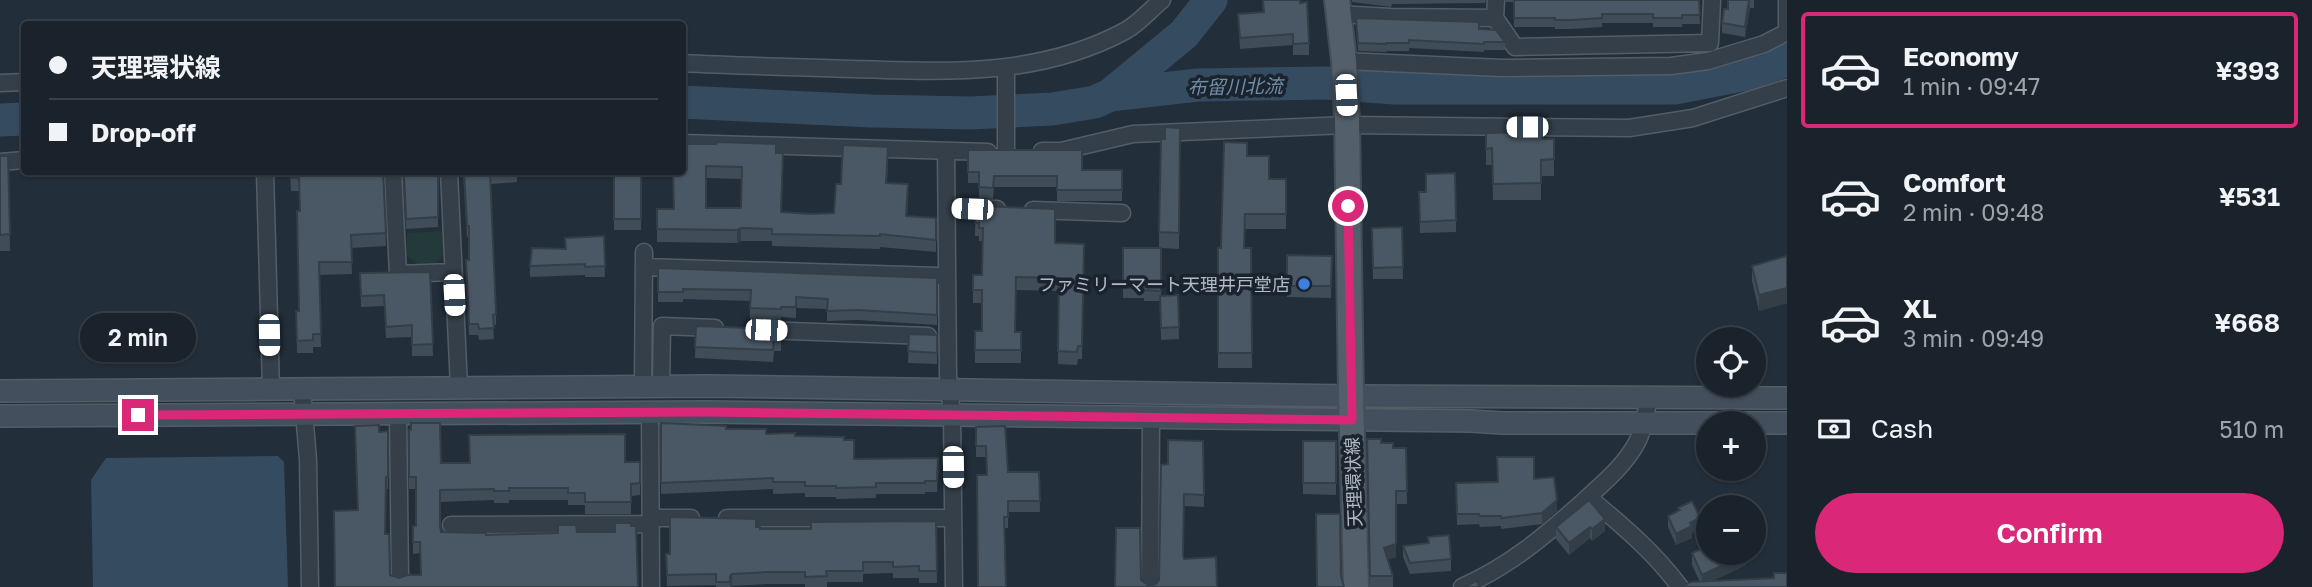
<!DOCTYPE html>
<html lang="en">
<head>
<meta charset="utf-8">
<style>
  body { margin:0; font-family:"Golos Text","Noto Sans JP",sans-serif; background:#232a33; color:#f1f3f6; height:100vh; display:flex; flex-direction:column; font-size:26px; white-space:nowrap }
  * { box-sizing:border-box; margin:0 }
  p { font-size:23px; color:#9fa4a9 }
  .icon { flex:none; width:38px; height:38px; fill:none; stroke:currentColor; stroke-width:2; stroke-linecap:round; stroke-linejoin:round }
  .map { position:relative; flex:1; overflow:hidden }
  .panel { display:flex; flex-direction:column; background:#1a222b; width:525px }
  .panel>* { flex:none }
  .banner { position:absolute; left:21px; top:21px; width:665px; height:154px; border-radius:7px; box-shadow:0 2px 5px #0004,0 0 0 2px #383f47; display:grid; align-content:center; height:154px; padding:0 28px; background:#1a222b }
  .tools { position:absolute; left:1696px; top:327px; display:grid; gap:14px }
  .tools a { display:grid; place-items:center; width:70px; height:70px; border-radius:50%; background:#1a222b; box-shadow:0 2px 5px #0004,0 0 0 2px #383f47; font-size:35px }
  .end { position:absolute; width:32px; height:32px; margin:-16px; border:9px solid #db2777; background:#fff; box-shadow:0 0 0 4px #fff }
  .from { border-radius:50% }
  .bubble { position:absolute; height:49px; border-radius:24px; background:#1a222b; box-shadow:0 2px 5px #0004,0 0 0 2px #383f47; font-size:23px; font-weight:600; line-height:49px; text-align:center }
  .car { position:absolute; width:21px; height:42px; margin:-21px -10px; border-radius:9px; box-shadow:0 0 5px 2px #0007; background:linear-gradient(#fff 24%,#345 0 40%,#fff 0 76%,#345 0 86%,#fff 0) }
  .banner b { display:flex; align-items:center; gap:24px; height:66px; font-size:26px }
  .banner b+b { border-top:2px solid #383f47 }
  .banner i { width:18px; height:18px; background:#f1f3f6 }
  ul { padding:12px 0 0; list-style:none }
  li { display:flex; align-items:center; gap:21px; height:116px; margin:0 14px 10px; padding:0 14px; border:4px solid transparent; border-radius:7px }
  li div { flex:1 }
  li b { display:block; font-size:26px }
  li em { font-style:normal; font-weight:600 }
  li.selected { border-color:#db2777 }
  li>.icon { width:63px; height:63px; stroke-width:1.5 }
  .pay { display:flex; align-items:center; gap:18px; height:77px; padding:0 28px; font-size:26px }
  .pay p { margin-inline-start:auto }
  .button { display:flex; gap:14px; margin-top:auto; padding:14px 28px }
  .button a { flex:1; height:80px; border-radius:42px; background:#db2777; color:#fff; font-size:28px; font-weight:600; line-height:80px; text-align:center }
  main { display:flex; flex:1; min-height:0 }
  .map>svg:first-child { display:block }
  .green { fill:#243a3a }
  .water { fill:#354b60 }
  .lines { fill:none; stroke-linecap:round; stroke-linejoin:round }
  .river { stroke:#354b60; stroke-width:33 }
  .lane-casing { stroke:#535d67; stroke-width:11 }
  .street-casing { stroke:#535d67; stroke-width:19 }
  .secondary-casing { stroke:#535d67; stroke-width:24 }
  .primary-casing { stroke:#424b56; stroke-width:28 }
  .lane { stroke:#353f49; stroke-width:8 }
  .street { stroke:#353f49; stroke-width:16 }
  .secondary { stroke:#434f5c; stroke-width:21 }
  .primary { stroke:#535f6a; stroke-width:24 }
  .wall { fill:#404c57; fill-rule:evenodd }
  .shaded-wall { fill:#343e47 }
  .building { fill:#4a5865; stroke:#343e47; stroke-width:2; fill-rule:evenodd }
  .route { stroke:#db2777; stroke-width:9 }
  .shop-dot { fill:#3f7fe0; stroke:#1b242e; stroke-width:2.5 }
  .labels { text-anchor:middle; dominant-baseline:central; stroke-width:7; stroke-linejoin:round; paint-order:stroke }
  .poi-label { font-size:18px; fill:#b0bac6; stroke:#1b242e; text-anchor:end }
  .street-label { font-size:18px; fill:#b0bac6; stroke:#1b242e }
  .water-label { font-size:19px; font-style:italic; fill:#708ea9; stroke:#1b242e }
</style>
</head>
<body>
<main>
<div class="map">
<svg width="1787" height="587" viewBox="0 0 1787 587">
  <rect width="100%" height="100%" fill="#222e39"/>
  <!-- green -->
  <path class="green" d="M445,231L446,253L436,263L417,264L406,255L407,233Z"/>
  <!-- water -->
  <path class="water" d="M278,456L284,462L288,587H93L91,480L106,458Z"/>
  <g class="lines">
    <!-- river -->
    <path class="river" d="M1110,95L1184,34L1211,0
      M682,102L872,111L970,113L1052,109L1095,102L1110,95L1198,85L1326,83L1395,88H1675L1747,74L1787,60
      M0,120L24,119"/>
    <!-- lane casing -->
    <g class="lane-casing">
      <path id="lane" d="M1783,0V34"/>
    </g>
    <!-- street casing -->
    <g class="street-casing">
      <path id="street" d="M1496,0L1495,18L1515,47L1710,43L1712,0
        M1338,14L1391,17L1495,18
        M1344,61L1502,68L1671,66L1708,61L1764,44L1787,32
        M682,63C739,66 796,67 853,69C947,72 1039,77 1125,31C1138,24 1150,10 1162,0
        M0,83L24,82
        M682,143L988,152
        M946,151L948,374L952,415L954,587
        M1042,151H1061L1133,134L1347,125L1629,128L1693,118L1787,88
        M1006,152V69
        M0,162L24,160
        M265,172L271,389
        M393,172L398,274L453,272
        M449,172L459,387
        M947,208L997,209
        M1033,210L1122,213
        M645,267L938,276
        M762,330L928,336
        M643,386L644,252
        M661,386L662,326L715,328
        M302,388L308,460L310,587
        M650,412L651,587
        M398,413L400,579
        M1588,497C1622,525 1654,552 1680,587
        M651,518H691
        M727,518H953
        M451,525L651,524
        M1150,587L1151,418
        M1462,587C1511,565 1546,535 1585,500C1603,483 1624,466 1636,444C1644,430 1646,412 1649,397"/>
    </g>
    <!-- secondary casing -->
    <g class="secondary-casing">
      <path id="secondary" d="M0,391L709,386L1351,396L1787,398
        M0,416L707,412L1471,421L1502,423H1787"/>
    </g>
    <!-- primary casing -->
    <g class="primary-casing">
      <path id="primary" d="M1337,0L1344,61L1347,119L1351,396L1356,587"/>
    </g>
    <!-- lane -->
    <use href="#lane" class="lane"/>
    <!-- street -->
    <use href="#street" class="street"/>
    <!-- secondary -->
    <use href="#secondary" class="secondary"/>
    <!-- primary -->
    <use href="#primary" class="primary"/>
  </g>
  <!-- wall -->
  <path class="wall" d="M1262,0H1300L1309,43V55H1293V45L1240,49L1238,14L1263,12Z
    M1352,0H1486L1485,3L1392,4L1391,7L1352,2Z
    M1506,0H1699L1700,24H1682V27H1653V23H1602V27L1571,29H1555V27H1514V2H1506Z
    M1728,0H1754V8H1750L1745,37L1722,33V23L1728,9Z
    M1356,18L1479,29L1505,42V50H1484V52L1409,48V51H1386V52L1358,51Z
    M1180,128L1179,249L1161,248V296L1178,295L1179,339L1161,340L1160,301H1144V298H1123V248H1159V232L1165,139Z
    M1486,133L1543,139H1554V176H1541V200H1493L1492,165H1486Z
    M682,144L776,153L782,212L812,214L834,213L841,184L888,159L887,183L908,197L907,216L936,218V252L880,247V249L772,246V241H741L737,243L657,242V209H673ZM706,178L742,179L741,208H706Z
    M968,150L1082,170H1122V201H1057V187H994L993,199L979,198V183H968Z
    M0,156H8L10,251H0Z
    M1247,156L1269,179H1286V229H1245V248H1251L1252,368H1218V248H1221Z
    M290,172H383L386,246L351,248L352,274L319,275L321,347H313V353H297L296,311H299V191H291Z
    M403,172H438V227L406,229Z
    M463,172H517V182L491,184L496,314V325H493L494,339L479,340L478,335H469L466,260H469V237H467Z
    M614,172H642L641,230H614Z
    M1419,192L1456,220V232L1420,233Z
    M976,206L1055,243L1084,244L1082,359H1078L1077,365L1058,364L1059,291L1016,290V332H1021V363H975V331H982V303H973V275H982L983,241H979V236H975Z
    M1402,227L1403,279H1373L1372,228Z
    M604,236L605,277H585V275L530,277V266L565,249Z
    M1287,255L1332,256L1331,298L1287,297Z
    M1787,256V303L1759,311L1752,281V266Z
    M658,268L937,278V325L858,320L827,321V309L796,308V318L781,317V320L750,319V301L683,299V302H658Z
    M430,272L433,356H412V337L386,338L384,306L361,307L360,273Z
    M696,326L781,329V351H774L773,362L695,358Z
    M909,334L937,335V364L908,363Z
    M661,423L766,434L844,440L854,459L938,458L937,492H925V494H876V498L836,499V497H805V493L773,494V489L661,494Z
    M976,427L1008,472H1039L1040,512H1008V528H1005L986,475V457H976Z
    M409,430L441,463L640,462V495L631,496V514H585V505H568V500H509V503H494V500L440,502L441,532L486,535L558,533L577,532L638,587H335L358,510L379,432L388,431V489H386L385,534L390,575L399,578L421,575L420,553L413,554V526H416V489H409Z
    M1367,439L1393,448H1406L1407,504H1396V557L1388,559L1393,576V587H1370Z
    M1203,441L1204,507L1184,506L1183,555L1184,559L1217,587H1115L1141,580L1149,586L1156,584L1159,580L1168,464Z
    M1303,441H1336V495L1303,494Z
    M1534,479L1557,511L1542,524L1501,529V526L1480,527L1479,524L1457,525L1456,483Z
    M1589,500L1605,531L1592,541L1590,538L1569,555L1556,539V527Z
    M1678,508L1700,529L1692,533V538L1676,545L1668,527V516L1678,511Z
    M936,521L937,583H919V578H893V573L863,574V582H827V587H805V584H768L732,586L731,587H716V585L667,586L666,554H670L756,527L760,529H811Z
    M1428,544L1451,559V571L1410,574L1403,557V546Z
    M1692,553L1746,565L1712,581L1787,587L1700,582L1692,565Z"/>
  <!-- shaded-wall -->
  <path class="shaded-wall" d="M1750,0V8L1745,37V27Z
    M741,228V241L737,243V230Z
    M1787,288V303L1759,311V295Z
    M1557,500V511L1542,524V513Z
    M1700,518V529L1692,533V538L1676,545V534L1690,523Z
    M1605,519V531L1592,541V529Z
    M1590,527V538L1569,555V543Z
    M1396,544V557L1384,561V548Z
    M1746,554V565L1702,586V575Z
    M732,574V586L730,587V576Z"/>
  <!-- building -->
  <path class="building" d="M1263,0H1300V3L1307,2L1309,43L1293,44V34L1240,38L1238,14L1264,12Z
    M1514,0H1699L1700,15H1682V18H1653V14H1602V18L1571,20H1555V18H1514Z
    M1728,0H1749L1745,27L1722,23L1724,9H1728Z
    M1356,18L1479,22V29L1496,30L1505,42H1484V44L1409,40V43H1386V44L1358,43Z
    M1165,127L1180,128L1179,233L1159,232L1161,139H1165Z
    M1543,132V139H1554V159L1541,160V183L1493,184L1492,148L1486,149V133Z
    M717,142L776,144V153H783L781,212L812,214L834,213L836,184H841L843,145L888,147L886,183L908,184L906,216L936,218V240L880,234V236L772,234V229L741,228L737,230L657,229V209H674L673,172H682V144H716ZM706,166L742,167L741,208H706Z
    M1224,142L1247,143V156H1269V179H1286V214H1245L1244,248H1251L1252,353H1218V248H1221Z
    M968,150H1082V170H1122V190H1057V176H994L993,188L979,187V172H968Z
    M0,156H8L10,234L0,235Z
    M290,172H383L386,233L351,235L352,262H319L321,334H313V340L297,341L296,311H299L297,211H300L299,178H291Z
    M404,172H438V217L406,219Z
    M464,172H511L490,173L496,314L493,315L494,328L479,329L478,324H469L466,260H469V226H467Z
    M614,172H641V219H614Z
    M1455,173L1456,220L1420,222L1419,192H1426V174Z
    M976,206L1055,209V243L1084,244L1082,346H1078L1077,352L1058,351L1059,278L1016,277L1015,332H1021V350H975V331H982V290H973V275H982L983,228H979V223H975Z
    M1402,227L1403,267L1373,268L1372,228Z
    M604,236L605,266L585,267V264L530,266L532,248L566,249L565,238Z
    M1123,248H1161V291L1144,290V288H1123Z
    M1287,255L1332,256L1331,286H1287Z
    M1787,256V288L1759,295L1752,266Z
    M658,268L937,278V315L858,310L827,311L828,299L796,297V307H781V309L750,308L751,290L683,289V292H658Z
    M430,272L433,344L412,345V325L386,327L384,295L361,296L360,273Z
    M1178,295L1179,327L1161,328L1160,296Z
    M696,326L781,329V339H774L773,350L695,347Z
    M909,334L937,335V353L908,351Z
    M411,423H440L441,463H470L469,435L625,434V462H640V483L631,484V502H585V493H568V488H509V491H494V489L440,490V526L441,532L486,533V535L558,533V525H576L577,532H615V523H631V526H636L638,587H335L334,511L358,510L355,426L379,425V432L388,431V477H386L385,534H389L390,575L399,578L407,575H421L420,542H413V526H416V477H409V430H411Z
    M661,423L726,426V429H766V434L795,433V436L844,437V440H854V459L938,458L937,481H925V483H876V487L836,488V486H805V482H773V478L661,483Z
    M1005,426L1008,472H1039L1040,501H1008V517H1004L1006,587H978L977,475H987L986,446H976V427Z
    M1367,439H1381V443H1393V448H1406L1407,491H1396V544L1384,548L1393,576H1370Z
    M1168,440L1203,441L1204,495L1184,494L1183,555L1184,559L1216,557L1217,587H1115L1116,528H1140L1141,580L1149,586L1156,584L1159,580L1161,465L1168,464Z
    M1303,441H1336V483H1303Z
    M1497,457H1534V479L1554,477L1557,500L1542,513L1501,518V516H1480L1479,514H1457L1456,483L1498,482Z
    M1589,500L1605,519L1592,529L1590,527L1569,543L1556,527Z
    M1692,501L1700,518L1690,523L1692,526L1676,534L1668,516L1680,510L1678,508Z
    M1316,514H1340L1341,576L1344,587H1317Z
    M670,517L756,519V527H760V529H811V522L936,521L937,571H919V566L893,567V562H863V571H826L827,576L805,577V572H768L732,574L730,576V582H716V574L667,575L666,554H670Z
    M1449,535L1451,559L1410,563L1403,546L1429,543L1428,537Z
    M1708,546V553H1745L1746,554L1702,575L1692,553Z
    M1774,573H1787V587H1682L1691,582L1774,578Z
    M1477,581L1479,587H1459L1466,586Z"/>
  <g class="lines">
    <!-- route -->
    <path class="route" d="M138,415L707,412L1352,420L1348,206"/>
  </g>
  <!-- markers -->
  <circle class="shop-dot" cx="1304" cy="284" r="7"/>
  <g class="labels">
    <!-- poi labels -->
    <g class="poi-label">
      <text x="1290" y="284">ファミリーマート天理井戸堂店</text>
    </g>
    <!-- street labels -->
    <g class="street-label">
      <text transform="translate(1353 482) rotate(-92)">天理環状線</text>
    </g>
    <!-- water labels -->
    <g class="water-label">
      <text transform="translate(1235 86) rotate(-1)">布留川北流</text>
    </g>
  </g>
</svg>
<div class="tools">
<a><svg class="icon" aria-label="locate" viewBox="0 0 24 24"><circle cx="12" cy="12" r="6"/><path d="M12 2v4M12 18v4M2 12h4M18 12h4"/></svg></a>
<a>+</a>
<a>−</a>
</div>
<i class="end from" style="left:1348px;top:206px"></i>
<i class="end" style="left:138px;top:415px"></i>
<div class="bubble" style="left:80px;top:313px;width:116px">2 min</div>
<i class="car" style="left:1346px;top:95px;rotate:177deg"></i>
<i class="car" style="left:1527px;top:127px;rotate:270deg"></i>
<i class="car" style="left:972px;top:209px;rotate:272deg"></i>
<i class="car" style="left:454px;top:295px;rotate:177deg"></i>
<i class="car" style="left:766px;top:330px;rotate:92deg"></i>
<i class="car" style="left:269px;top:335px;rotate:179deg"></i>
<i class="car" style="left:953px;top:467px;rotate:179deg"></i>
<div class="banner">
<b><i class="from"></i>天理環状線</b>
<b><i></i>Drop-off</b>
</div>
</div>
<section class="panel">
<ul>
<li class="selected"><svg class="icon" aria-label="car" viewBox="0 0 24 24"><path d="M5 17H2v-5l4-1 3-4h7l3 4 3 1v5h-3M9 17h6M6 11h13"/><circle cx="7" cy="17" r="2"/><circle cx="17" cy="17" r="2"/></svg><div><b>Economy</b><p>1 min · 09:47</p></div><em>¥393</em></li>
<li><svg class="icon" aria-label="car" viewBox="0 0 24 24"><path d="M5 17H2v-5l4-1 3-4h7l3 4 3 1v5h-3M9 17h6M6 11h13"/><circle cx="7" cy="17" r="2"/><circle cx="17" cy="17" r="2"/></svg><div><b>Comfort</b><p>2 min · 09:48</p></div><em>¥531</em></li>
<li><svg class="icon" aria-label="car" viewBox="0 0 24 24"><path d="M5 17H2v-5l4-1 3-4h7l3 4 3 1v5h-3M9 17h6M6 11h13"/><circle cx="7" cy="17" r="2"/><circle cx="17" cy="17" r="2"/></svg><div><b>XL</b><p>3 min · 09:49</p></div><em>¥668</em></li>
</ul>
<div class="pay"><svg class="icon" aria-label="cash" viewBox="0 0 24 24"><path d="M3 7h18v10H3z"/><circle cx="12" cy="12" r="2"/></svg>Cash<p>510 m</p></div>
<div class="button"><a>Confirm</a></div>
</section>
</main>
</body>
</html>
